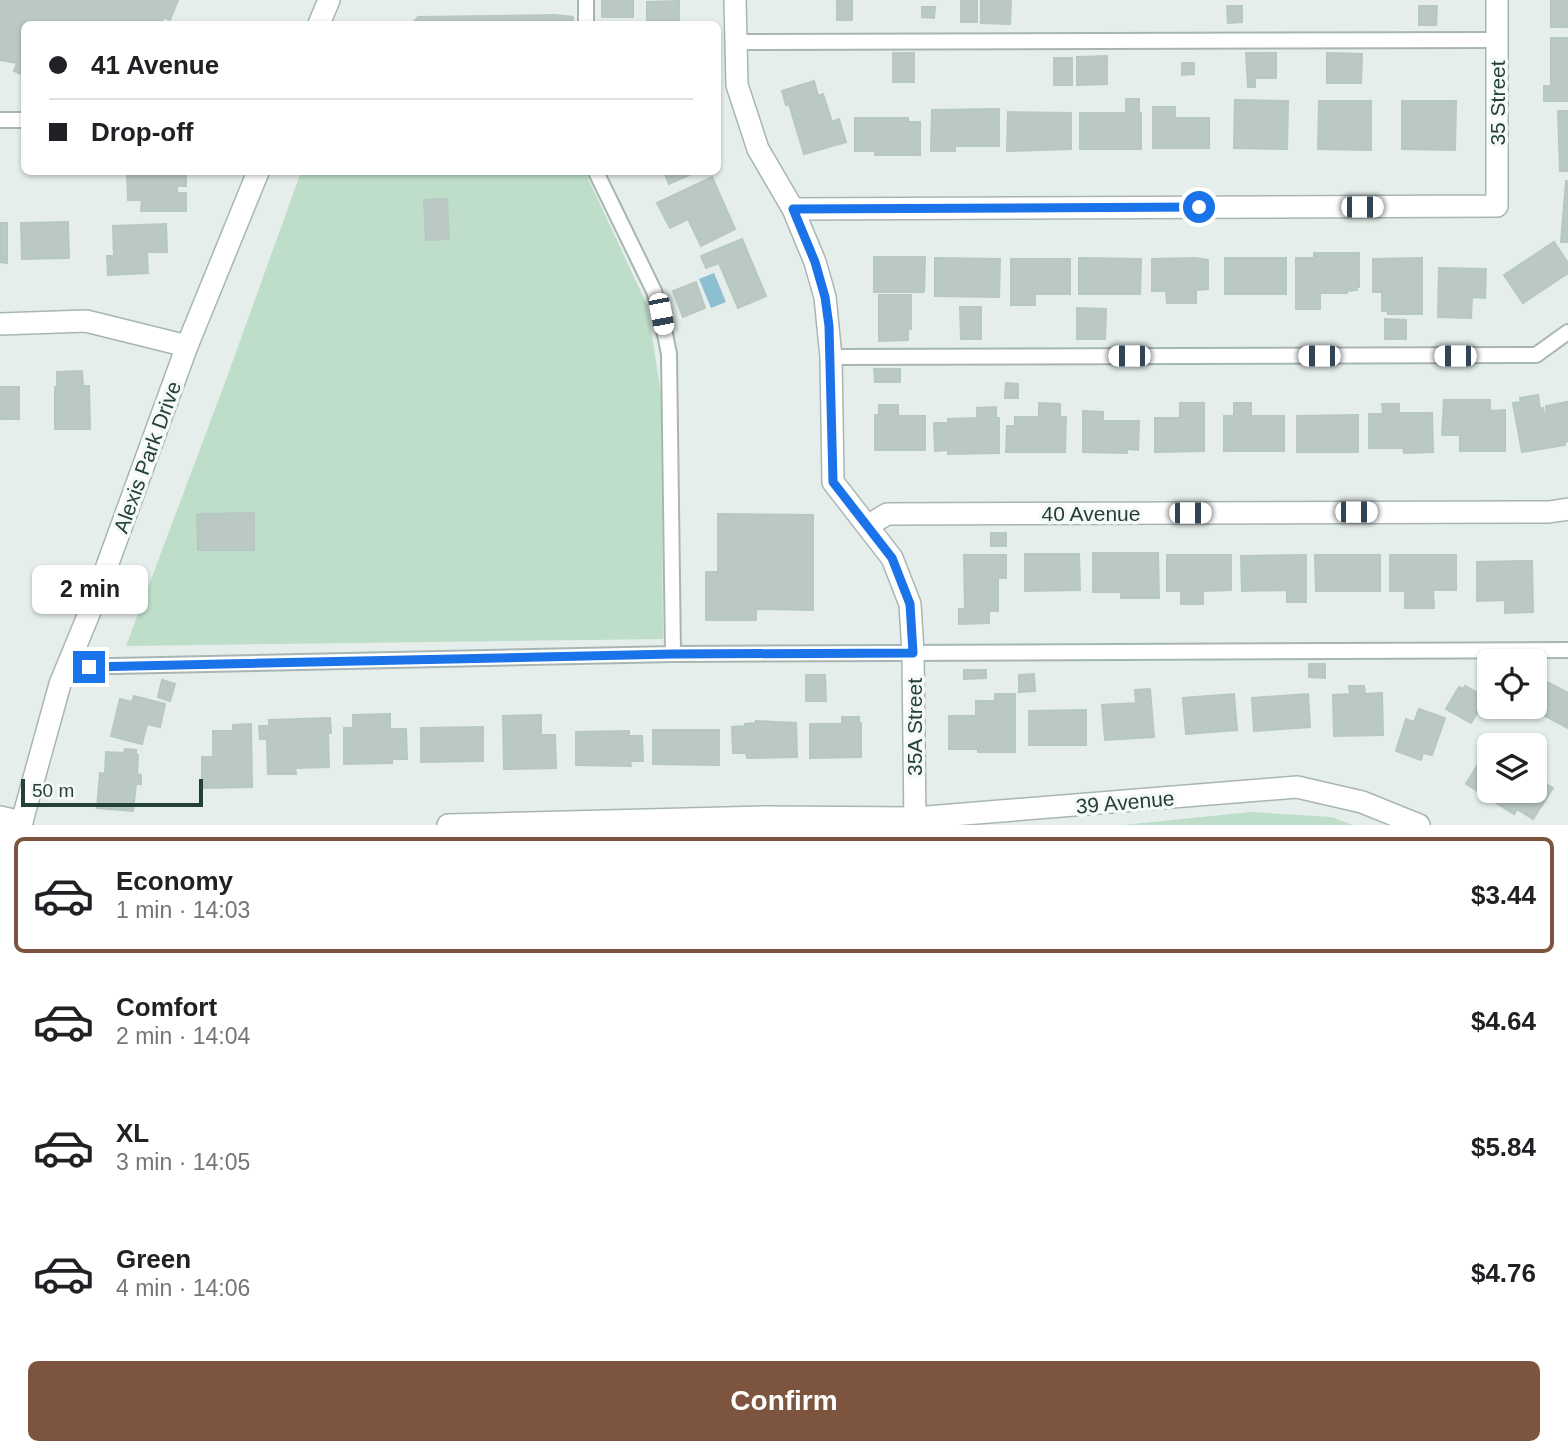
<!DOCTYPE html>
<html lang="en">
<head>
<meta charset="utf-8">
<style>
  body { margin:0; font-family:Helvetica,sans-serif; background:#f6f6f6; color:#202124; height:100vh; display:flex; flex-direction:column; font-size:26px; white-space:nowrap }
  * { box-sizing:border-box; margin:0 }
  p { font-size:23px; color:#757577 }
  .icon { flex:none; width:38px; height:38px; fill:none; stroke:currentColor; stroke-width:2; stroke-linecap:round; stroke-linejoin:round }
  .map { position:relative; height:825px; overflow:hidden }
  .drawer { display:flex; flex-direction:column; background:#fff; flex:1 }
  .drawer>* { flex:none }
  .top-card { position:absolute; left:21px; top:21px; width:700px; height:154px; border-radius:10px; box-shadow:0 2px 5px #0004; display:grid; align-content:center; height:154px; padding:0 28px; background:#fff }
  .controls { position:absolute; left:1477px; top:649px; display:grid; gap:14px }
  .controls a { display:grid; place-items:center; width:70px; height:70px; border-radius:10px; background:#fff; box-shadow:0 2px 5px #0004; font-size:35px }
  .scale { position:absolute; left:21px; bottom:18px; width:182px; box-sizing:border-box; padding-left:7px; border:4px solid #24403b; border-top:0; font-size:19px; line-height:24px; white-space:nowrap; color:#24403b; -webkit-text-stroke:5px #f5faf8; paint-order:stroke }
  .end { position:absolute; width:32px; height:32px; margin:-16px; border:9px solid #1a73e8; background:#fff; box-shadow:0 0 0 4px #fff }
  .from { border-radius:50% }
  .bubble { position:absolute; height:49px; border-radius:10px; background:#fff; box-shadow:0 2px 5px #0004; font-size:23px; font-weight:700; line-height:49px; text-align:center }
  .car { position:absolute; width:21px; height:42px; margin:-21px -10px; border-radius:9px; box-shadow:0 0 5px 2px #0007; background:linear-gradient(#fff 24%,#345 0 40%,#fff 0 76%,#345 0 86%,#fff 0) }
  .top-card b { display:flex; align-items:center; gap:24px; height:66px; font-size:26px }
  .top-card b+b { border-top:2px solid #e0e0e0 }
  .top-card i { width:18px; height:18px; background:#202124 }
  ul { padding:12px 0 0; list-style:none }
  li { display:flex; align-items:center; gap:21px; height:116px; margin:0 14px 10px; padding:0 14px; border:4px solid transparent; border-radius:10px }
  li div { flex:1 }
  li b { display:block; font-size:26px }
  li em { font-style:normal; font-weight:700 }
  li.on { border-color:#7d553f }
  li>.icon { width:63px; height:63px; stroke-width:1.5 }
  .cta { display:flex; gap:14px; margin-top:auto; padding:14px 28px }
  .cta a { flex:1; height:80px; border-radius:10px; background:#7d553f; color:#fff; font-size:28px; font-weight:700; line-height:80px; text-align:center }
  .map>svg:first-child { display:block }
  .green { fill:#bedeca }
  .water { fill:#8ebfd1 }
  .building { fill:#bac9c4; stroke:#b7c7c2; stroke-width:2 }
  .lines { fill:none; stroke-linecap:round; stroke-linejoin:round }
  .service-casing { stroke:#a7b6b3; stroke-width:18 }
  .minor-casing { stroke:#a7b6b3; stroke-width:24 }
  .tertiary-casing { stroke:#a7b6b3; stroke-width:24 }
  .service { stroke:#fff; stroke-width:14 }
  .minor { stroke:#fff; stroke-width:21 }
  .tertiary { stroke:#fff; stroke-width:21 }
  .route { stroke:#1a73e8; stroke-width:9 }
  .labels { text-anchor:middle; dominant-baseline:central; stroke-width:7; stroke-linejoin:round; paint-order:stroke }
  .street-label { font-size:21px; fill:#24403b; stroke:#f5faf8 }
</style>
</head>
<body>
<div class="map">
<svg width="1568" height="825" viewBox="0 0 1568 825">
  <rect width="100%" height="100%" fill="#e5eeeb"/>
  <!-- green -->
  <path class="green" d="M301,172H585L647,305L661,393L663,639L126,646L227,377Z
    M1251,812L1331,817L1353,825H1123Z"/>
  <!-- water -->
  <path class="water" d="M714,273L726,302L711,308L699,279Z"/>
  <!-- building -->
  <path class="building" d="M0,0L81,1L178,0L170,20L163,17L162,24H24V75L14,71L17,63L0,60Z
    M602,0H633V17H602Z
    M837,0H852V20H837Z
    M961,0H977V22H961Z
    M981,0H1011L1010,24L981,23Z
    M1551,0H1568V27H1551Z
    M679,1V24H647V2Z
    M1227,6H1242V22L1228,23Z
    M1419,6H1437L1436,25H1419Z
    M922,7H935L934,18L922,17Z
    M555,15L573,17V24H412L418,17Z
    M1551,38H1568V101H1544V86H1551Z
    M893,53H914V82H893Z
    M1246,53H1276V78H1255V87H1248Z
    M1327,53L1362,54L1361,83H1327Z
    M1107,56V84L1077,85V57Z
    M1054,58H1072V85H1054Z
    M1182,63H1194V74L1182,75Z
    M814,81L818,96L823,94L832,122L839,119L846,142L804,154L789,104L786,105L782,91Z
    M1126,99H1139V113H1141V149H1080V113H1126Z
    M1235,100L1288,101L1287,149L1234,148Z
    M1319,101H1371V150L1318,149Z
    M1402,101H1456L1455,150L1402,149Z
    M1153,107H1175V118H1209V148H1153Z
    M999,109V146H955V151H931L932,110Z
    M1558,111H1568V171H1560Z
    M1008,112L1071,113V149L1007,151Z
    M855,118H908V122H920V155H875V151H855Z
    M127,172H186V186H177V193H186V211H141L142,200H128Z
    M664,172H696L669,184Z
    M712,177L735,229L701,246L688,219L670,228L657,203Z
    M1566,181H1568V242H1561Z
    M447,199L449,239L426,240L424,200Z
    M68,222L69,258L22,259L21,223Z
    M0,223H7V263L0,262Z
    M166,224L167,252H147L148,273L108,275L107,256H114L113,226Z
    M742,239L766,296L738,308L719,263L706,268L701,256Z
    M1554,242L1568,263V273L1523,303L1504,275Z
    M1314,253H1359V287H1356L1357,290L1347,291V293H1320V309H1296V258H1314Z
    M874,257H925L924,292H874Z
    M935,258L1000,259L999,297L935,296Z
    M1079,258L1141,259L1140,294H1079Z
    M1196,258L1208,260V289L1196,290V303H1167L1166,291H1152V259Z
    M1225,258H1286V294H1225Z
    M1422,258V314H1388V311H1382V292H1373V259Z
    M1011,259H1070V294H1035V305H1011Z
    M1439,268L1486,269L1485,298L1472,297L1471,318L1438,317Z
    M696,282L705,308L683,317L673,291Z
    M879,295H911V329H908V340L879,341Z
    M960,307H981V339H961Z
    M1077,308L1106,309L1105,339H1077Z
    M1385,319L1406,320V339H1385Z
    M874,369H900V382H875Z
    M82,371L83,386H89L90,429H55V387H57V372Z
    M1006,383L1018,384V398H1005Z
    M0,387H19V419H0Z
    M1538,395L1540,409L1543,408L1545,415H1547L1546,406L1567,402L1568,441L1565,442V445L1522,452L1513,403L1521,402L1520,398Z
    M1444,400H1490V411L1505,410V451H1460V435H1442Z
    M1039,403L1060,404V417H1066L1065,452H1006L1007,426H1015V417H1039Z
    M1180,403H1204V451L1155,452V418H1180Z
    M1234,403H1251V416H1284V451H1224V416H1234Z
    M1382,404H1399V413H1432L1433,452L1404,453L1403,448H1369V414H1383Z
    M879,405H898V416H925V450H875V415H879Z
    M996,407V418H999V453L948,454V450L935,451L934,423H948V419L977,418V408Z
    M1083,411L1103,412V421H1139L1138,450L1127,449V453L1083,452Z
    M1358,415V452H1297V416Z
    M254,513V550H198L197,514Z
    M718,514L813,515V610L756,609V620H706V572H718Z
    M991,533H1006V546H991Z
    M1093,553H1158L1159,598H1121V592H1093Z
    M1025,554H1079L1080,590L1025,591Z
    M964,555H1006V578H998V611H989V623L959,624V609H965Z
    M1167,555H1231V590L1203,591V604H1181V591H1167Z
    M1306,555V602H1287V590L1242,591L1241,556Z
    M1315,555H1380V591H1316Z
    M1390,555H1456V590H1433L1434,608H1405V591H1390Z
    M1532,561L1533,612L1505,613V600L1477,601V562Z
    M1309,664H1325V678L1309,677Z
    M964,670H986V678L964,679Z
    M1034,674L1035,691L1019,692V675Z
    M806,675H825L826,701H806Z
    M1541,679L1568,693V728L1529,707H1535V690Z
    M162,680L175,684L170,701L158,697Z
    M1349,686H1364L1365,694L1382,693L1383,735L1334,736L1333,695L1350,694Z
    M1465,686L1478,693L1476,696L1484,701L1471,723L1446,709L1459,687L1463,689Z
    M1150,689L1154,737L1105,740L1102,705L1136,703L1135,690Z
    M995,694H1015V752H978V749H949V716H976V701H995Z
    M1234,694L1237,730L1186,734L1183,698Z
    M1308,694L1310,727L1254,731L1252,698Z
    M134,696L165,704L160,727L147,724L142,744L111,736L120,699L132,702Z
    M1419,709L1445,718L1432,755L1423,753L1421,760L1396,751L1406,719L1414,722Z
    M1086,710V745H1029V711Z
    M390,714V729H406L407,759H392V763L344,764V728H353V715Z
    M541,715V735H555L556,768L504,769L503,716Z
    M842,717H859V723H861V757L810,758V724H842Z
    M330,718L331,733H328L329,767L295,768L296,774H268L267,739H260L259,726H269V720Z
    M756,721L796,723L797,757L747,758L746,753H733L732,727L745,726V724L756,723Z
    M251,724L252,787L202,788V757H213V731H233V725Z
    M483,727V761L421,762V728Z
    M653,730H719V765L653,764Z
    M629,731V736H642L643,761H630L631,766L576,765V732Z
    M125,749L136,750V754L138,755L137,774L141,775V784H136L133,811L97,808L100,773L105,774L106,752L124,753Z
    M1486,751L1489,753V791H1535V777L1553,788L1533,819L1517,809L1514,814L1466,784Z"/>
  <g class="lines">
    <!-- service casing -->
    <g class="service-casing">
      <path id="service" d="M586,24V0
        M734,42L1497,40
        M0,120H24
        M596,172L654,291L661,314L669,354L673,654
        M831,357L1536,355L1568,332
        M67,667L673,654L1568,650"/>
    </g>
    <!-- minor casing -->
    <g class="minor-casing">
      <path id="minor" d="M735,0L737,85L758,149L793,209L815,262L825,297L831,357L833,482L892,558L910,604L913,653L915,825
        M793,209L1497,206V0
        M0,324L86,321L187,346
        M869,525L887,514L1549,512L1568,509
        M0,817L22,822"/>
    </g>
    <!-- tertiary casing -->
    <g class="tertiary-casing">
      <path id="tertiary" d="M319,24L329,0
        M21,825L60,684L95,599L187,346L258,172
        M448,825L765,817L915,818L1297,787L1362,802L1419,825"/>
    </g>
    <!-- service -->
    <use href="#service" class="service"/>
    <!-- minor -->
    <use href="#minor" class="minor"/>
    <!-- tertiary -->
    <use href="#tertiary" class="tertiary"/>
  </g>
  <g class="lines">
    <!-- route -->
    <path class="route" d="M89,667L673,654L913,653L910,604L892,558L833,482L829,326L825,297L815,262L793,209L1199,207"/>
  </g>
  <g class="labels">
    <!-- street labels -->
    <g class="street-label">
      <text transform="translate(1497 103) rotate(-90)">35 Street</text>
      <text transform="translate(147 457) rotate(-70)">Alexis Park Drive</text>
      <text x="1091" y="513">40 Avenue</text>
      <text transform="translate(914 727) rotate(-90)">35A Street</text>
      <text transform="translate(1125 802) rotate(-5)">39 Avenue</text>
    </g>
  </g>
</svg>
<div class="controls">
<a><svg class="icon" aria-label="locate" viewBox="0 0 24 24"><circle cx="12" cy="12" r="6"/><path d="M12 2v4M12 18v4M2 12h4M18 12h4"/></svg></a>
<a><svg class="icon" aria-label="layers" viewBox="0 0 24 24"><path d="M12 4l9 5-9 5-9-5zM3 14l9 5 9-5"/></svg></a>
</div>
<div class="scale">50 m</div>
<i class="end from" style="left:1199px;top:207px"></i>
<i class="end" style="left:89px;top:667px"></i>
<div class="bubble" style="left:32px;top:565px;width:116px">2 min</div>
<i class="car" style="left:1362px;top:207px;rotate:90deg"></i>
<i class="car" style="left:661px;top:314px;rotate:169deg"></i>
<i class="car" style="left:1129px;top:356px;rotate:270deg"></i>
<i class="car" style="left:1319px;top:356px;rotate:270deg"></i>
<i class="car" style="left:1455px;top:356px;rotate:270deg"></i>
<i class="car" style="left:1356px;top:512px;rotate:90deg"></i>
<i class="car" style="left:1190px;top:513px;rotate:90deg"></i>
<div class="top-card">
<b><i class="from"></i>41 Avenue</b>
<b><i></i>Drop-off</b>
</div>
</div>
<section class="drawer">
<ul>
<li class="on"><svg class="icon" aria-label="car" viewBox="0 0 24 24"><path d="M5 17H2v-5l4-1 3-4h7l3 4 3 1v5h-3M9 17h6M6 11h13"/><circle cx="7" cy="17" r="2"/><circle cx="17" cy="17" r="2"/></svg><div><b>Economy</b><p>1 min · 14:03</p></div><em>$3.44</em></li>
<li><svg class="icon" aria-label="car" viewBox="0 0 24 24"><path d="M5 17H2v-5l4-1 3-4h7l3 4 3 1v5h-3M9 17h6M6 11h13"/><circle cx="7" cy="17" r="2"/><circle cx="17" cy="17" r="2"/></svg><div><b>Comfort</b><p>2 min · 14:04</p></div><em>$4.64</em></li>
<li><svg class="icon" aria-label="car" viewBox="0 0 24 24"><path d="M5 17H2v-5l4-1 3-4h7l3 4 3 1v5h-3M9 17h6M6 11h13"/><circle cx="7" cy="17" r="2"/><circle cx="17" cy="17" r="2"/></svg><div><b>XL</b><p>3 min · 14:05</p></div><em>$5.84</em></li>
<li><svg class="icon" aria-label="car" viewBox="0 0 24 24"><path d="M5 17H2v-5l4-1 3-4h7l3 4 3 1v5h-3M9 17h6M6 11h13"/><circle cx="7" cy="17" r="2"/><circle cx="17" cy="17" r="2"/></svg><div><b>Green</b><p>4 min · 14:06</p></div><em>$4.76</em></li>
</ul>
<div class="cta"><a>Confirm</a></div>
</section>
</body>
</html>
